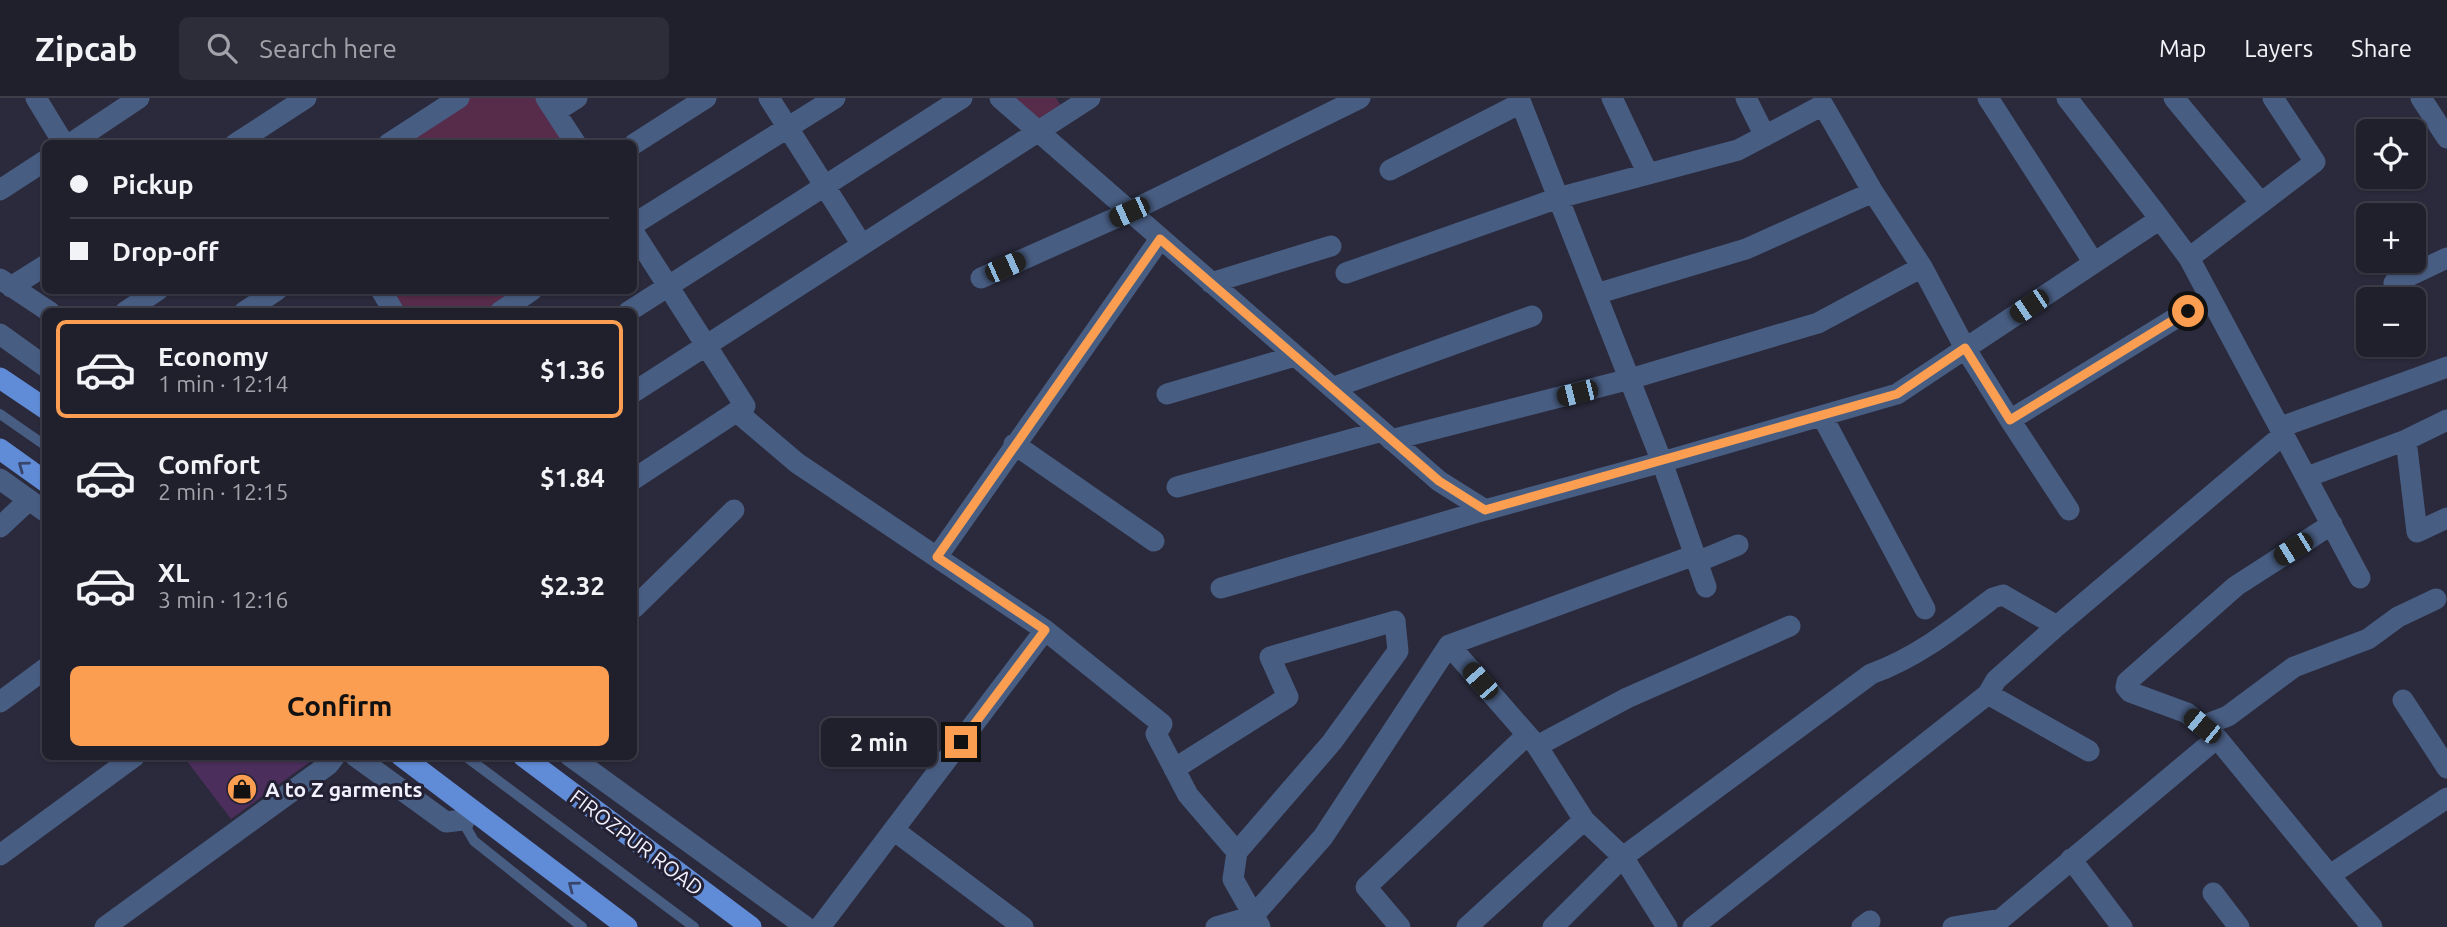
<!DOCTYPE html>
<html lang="en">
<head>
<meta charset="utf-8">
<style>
  body { margin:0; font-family:Ubuntu,sans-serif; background:#2d2d39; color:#f1f3f6; height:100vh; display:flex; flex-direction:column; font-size:26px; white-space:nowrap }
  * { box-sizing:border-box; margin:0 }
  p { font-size:23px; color:#a2a3aa }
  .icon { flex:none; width:38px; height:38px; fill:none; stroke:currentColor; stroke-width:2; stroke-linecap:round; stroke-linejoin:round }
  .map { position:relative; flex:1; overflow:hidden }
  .panel { position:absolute; left:42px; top:210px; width:595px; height:452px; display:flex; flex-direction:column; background:#20202d; border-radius:10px; box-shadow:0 2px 5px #0004,0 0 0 2px #3d3e49 }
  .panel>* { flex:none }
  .top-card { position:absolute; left:42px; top:42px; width:595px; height:154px; border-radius:10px; box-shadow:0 2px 5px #0004,0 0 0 2px #3d3e49; display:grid; align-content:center; height:154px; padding:0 28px; background:#20202d }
  .buttons { position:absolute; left:2356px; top:21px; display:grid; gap:14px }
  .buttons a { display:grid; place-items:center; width:70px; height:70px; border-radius:10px; background:#20202d; box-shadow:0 2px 5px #0004,0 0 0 2px #3d3e49; font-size:35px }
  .end { position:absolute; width:32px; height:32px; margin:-16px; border:9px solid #fb9e51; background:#111; box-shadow:0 0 0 4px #111 }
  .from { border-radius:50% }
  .bubble { position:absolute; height:49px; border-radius:10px; background:#20202d; box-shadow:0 2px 5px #0004,0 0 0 2px #3d3e49; font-size:23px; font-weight:700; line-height:49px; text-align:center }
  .car { position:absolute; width:21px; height:42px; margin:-21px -10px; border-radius:9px; box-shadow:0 0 5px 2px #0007; background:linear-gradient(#222 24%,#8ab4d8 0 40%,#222 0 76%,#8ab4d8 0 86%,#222 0) }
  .top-card b { display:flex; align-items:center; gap:24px; height:66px; font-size:26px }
  .top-card b+b { border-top:2px solid #3d3e49 }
  .top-card i { width:18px; height:18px; background:#f1f3f6 }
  ul { padding:12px 0 0; list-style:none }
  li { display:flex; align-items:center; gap:21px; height:98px; margin:0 14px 10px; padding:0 14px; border:4px solid transparent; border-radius:10px }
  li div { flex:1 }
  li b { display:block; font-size:26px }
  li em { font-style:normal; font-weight:700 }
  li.current { border-color:#fb9e51 }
  li>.icon { width:63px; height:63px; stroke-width:1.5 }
  .cta { display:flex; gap:14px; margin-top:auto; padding:14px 28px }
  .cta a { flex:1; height:80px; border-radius:10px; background:#fb9e51; color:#111; font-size:28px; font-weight:700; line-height:80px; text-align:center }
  header { display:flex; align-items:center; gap:42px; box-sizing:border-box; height:98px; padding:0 35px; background:#20202d; border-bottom:2px solid #3d3e49 }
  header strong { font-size:33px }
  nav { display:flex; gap:38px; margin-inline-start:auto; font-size:24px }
  .search { width:490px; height:63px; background:#2d2d39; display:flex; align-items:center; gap:18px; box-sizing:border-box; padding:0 24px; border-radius:10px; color:#a2a3aa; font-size:26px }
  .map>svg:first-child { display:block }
  .green { fill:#572c4a }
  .building { fill:#4c2e5c }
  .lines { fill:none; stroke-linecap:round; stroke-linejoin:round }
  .service { stroke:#485d82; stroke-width:10 }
  .minor { stroke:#485d82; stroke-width:21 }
  .tertiary { stroke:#485d82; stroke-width:21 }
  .primary { stroke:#608bd6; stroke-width:21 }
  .oneway { stroke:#38456b }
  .route { stroke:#fb9e51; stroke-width:9 }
  .labels { text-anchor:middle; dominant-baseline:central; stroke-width:6; stroke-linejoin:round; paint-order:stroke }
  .poi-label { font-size:21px; font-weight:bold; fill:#f1f0fd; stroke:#222032; text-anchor:start }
  .street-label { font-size:21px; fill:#f1f0fd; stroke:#222032 }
</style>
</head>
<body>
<header>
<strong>Zipcab</strong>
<div class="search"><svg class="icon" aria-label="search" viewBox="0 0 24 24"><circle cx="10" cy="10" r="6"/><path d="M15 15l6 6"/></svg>Search here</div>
<nav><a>Map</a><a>Layers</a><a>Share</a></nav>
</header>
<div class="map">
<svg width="2447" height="829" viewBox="0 0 2447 829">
  <rect width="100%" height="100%" fill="#2b2a3c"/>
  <!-- green -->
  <path class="green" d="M459,0H546L576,46H388Z
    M1000,0H1056L1066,16L1038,34Z
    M381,193H532L500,214L394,213Z"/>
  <!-- building -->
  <path class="building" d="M183,658H318L231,721Z"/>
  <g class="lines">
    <!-- service -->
    <path class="service" d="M0,316L46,348
      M465,658L694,829
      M471,719L467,731L474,743L582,829"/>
    <!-- minor -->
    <path class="minor" d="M36,0L64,46
      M546,0L576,46
      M769,0L862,147
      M1000,0L1439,383L1485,412
      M1519,0L1662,364L1897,296L2160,121L2189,160L2315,64L2273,0
      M1612,0L1648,76
      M1746,0L1765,38
      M1988,0L2094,165
      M2067,0L2160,121
      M2174,0L2261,105
      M2421,0L2447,40
      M555,14L577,0
      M70,46L139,0
      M235,46L306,0
      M388,46L459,0
      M634,46L706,0
      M1390,72L1521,5
      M0,92L46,62
      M634,126L835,0
      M634,135L745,308L634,381
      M2189,160L2360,480
      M1346,175L1558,100L1738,52L1823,7L1873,94
      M981,180L1129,114L1360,0
      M0,181L50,214
      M1211,185L1331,148
      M2394,185L2447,160
      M11,189L46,167
      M381,192L394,214
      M1596,196L1746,151L1873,94L1922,169
      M125,214L158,192
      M244,214L277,192
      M500,214L532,192
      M628,214L962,0
      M0,236L46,269
      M1332,290L1532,218
      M634,294L1090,0
      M1167,296L1295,258
      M737,314L797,365L1045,532L1162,626L1156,636L1188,697L1237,754L1233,781L1260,829
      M1822,318L1925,511
      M2010,322L2069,412
      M2281,329L2447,269
      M1391,342L1630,281L1818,225L1922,169L1965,250L2010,322L2210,199
      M2406,342L2417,434L2447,420
      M1014,346L1154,443
      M2307,379L2406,342L2447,322
      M1177,389L1382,333
      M2332,426L2236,488L2127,584L2126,589L2130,594L2187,615L2217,640L2372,829
      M0,429L29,402
      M937,459L1160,141
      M1697,464L1738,447
      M1221,490L1485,412L1662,364L1706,489
      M634,510L734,412
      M1449,547L1537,648L1584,722L1623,759L1667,829
      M1988,596L1996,582L2057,528L2284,336
      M2403,602L2447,670
      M0,604L46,570
      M2202,628L2228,618L2294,569L2368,541L2398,519L2436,501
      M1537,648L1627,600L1790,528
      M570,658L806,829
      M1174,671L1288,599L1270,559L1395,523L1398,553L1332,644L1237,754
      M895,733L1023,829
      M0,757L135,658
      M2071,761L2122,829
      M2330,777L2447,700
      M2213,795L2239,829
      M105,829L328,667L335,658
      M820,829L1045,532
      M1216,829L1253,818L1323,739L1449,547L1695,457
      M1400,829L1366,789L1527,637
      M1467,829L1584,722
      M1553,829L1623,759L1871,576C1918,559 1954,530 1993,500L2003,497L2057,528
      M1693,829L1988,596L2089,653
      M1862,829L1870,823
      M1953,829L2001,821L2217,640"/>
    <!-- tertiary -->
    <path class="tertiary" d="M0,381L46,414
      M355,658L446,724L463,722L473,713"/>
    <!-- primary -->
    <path class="primary" d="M0,280L46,311
      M0,351L46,384
      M401,658L627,829
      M523,658L751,829"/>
  </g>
  <!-- one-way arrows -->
  <defs><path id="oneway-chevron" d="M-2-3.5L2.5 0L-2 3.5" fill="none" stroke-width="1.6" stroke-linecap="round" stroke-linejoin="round" transform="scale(1.75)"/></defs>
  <g class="oneway">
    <use href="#oneway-chevron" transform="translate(23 368) rotate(-144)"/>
    <use href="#oneway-chevron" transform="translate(573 788) rotate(-143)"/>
  </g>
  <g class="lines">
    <!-- route -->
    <path class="route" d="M961,644L1045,532L937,459L1160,141L1439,383L1485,412L1897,296L1965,250L2010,322L2188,213"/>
  </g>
  <!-- icons -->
  <defs>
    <g id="shop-disc" transform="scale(1.575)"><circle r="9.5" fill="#fb9e51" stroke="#222032"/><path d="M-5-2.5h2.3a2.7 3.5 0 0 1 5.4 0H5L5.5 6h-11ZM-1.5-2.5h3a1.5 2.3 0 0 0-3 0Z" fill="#111"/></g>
  </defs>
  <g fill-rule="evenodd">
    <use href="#shop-disc" x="242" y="691"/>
  </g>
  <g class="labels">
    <!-- poi labels -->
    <g class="poi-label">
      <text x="265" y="691">A to Z garments</text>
    </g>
    <!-- street labels -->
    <g class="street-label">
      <text transform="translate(637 744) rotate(37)">FIROZPUR ROAD</text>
    </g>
  </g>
</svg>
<div class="buttons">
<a><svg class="icon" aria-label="locate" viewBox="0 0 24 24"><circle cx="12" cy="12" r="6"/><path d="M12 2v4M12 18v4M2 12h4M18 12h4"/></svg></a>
<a>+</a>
<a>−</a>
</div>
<i class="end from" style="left:2188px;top:213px"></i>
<i class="end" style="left:961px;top:644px"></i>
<div class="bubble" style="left:821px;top:620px;width:116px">2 min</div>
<i class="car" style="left:1129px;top:114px;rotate:246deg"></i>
<i class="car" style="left:1005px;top:169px;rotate:66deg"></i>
<i class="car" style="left:2029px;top:208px;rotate:236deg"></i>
<i class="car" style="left:1577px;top:295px;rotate:256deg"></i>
<i class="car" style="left:2293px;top:451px;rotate:238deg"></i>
<i class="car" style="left:1480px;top:583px;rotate:319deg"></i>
<i class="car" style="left:2202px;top:628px;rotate:309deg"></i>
<div class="top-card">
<b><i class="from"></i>Pickup</b>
<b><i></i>Drop-off</b>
</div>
<section class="panel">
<ul>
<li class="current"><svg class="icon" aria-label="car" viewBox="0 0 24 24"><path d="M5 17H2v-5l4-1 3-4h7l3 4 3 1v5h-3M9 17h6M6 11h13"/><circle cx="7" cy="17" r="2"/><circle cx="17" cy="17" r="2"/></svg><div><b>Economy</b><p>1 min · 12:14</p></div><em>$1.36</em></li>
<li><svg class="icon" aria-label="car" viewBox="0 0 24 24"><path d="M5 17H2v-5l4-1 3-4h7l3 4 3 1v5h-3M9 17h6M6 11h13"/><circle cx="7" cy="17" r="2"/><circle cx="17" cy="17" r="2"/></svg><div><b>Comfort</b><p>2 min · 12:15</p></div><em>$1.84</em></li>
<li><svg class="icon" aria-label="car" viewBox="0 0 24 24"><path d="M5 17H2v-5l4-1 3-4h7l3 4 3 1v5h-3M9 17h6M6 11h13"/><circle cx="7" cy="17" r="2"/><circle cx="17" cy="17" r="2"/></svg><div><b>XL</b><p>3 min · 12:16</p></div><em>$2.32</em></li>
</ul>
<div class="cta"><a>Confirm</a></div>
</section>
</div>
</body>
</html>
